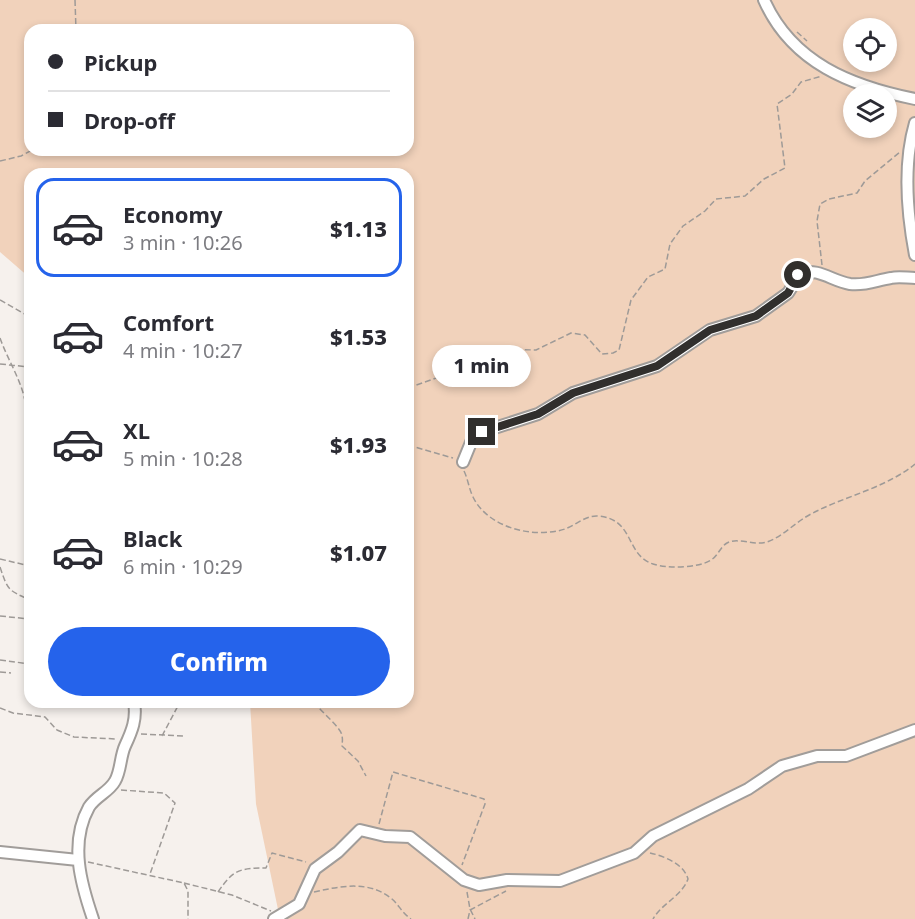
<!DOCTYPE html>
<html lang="en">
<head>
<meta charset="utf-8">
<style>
  body { margin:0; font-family:"Noto Sans",sans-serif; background:#f7f7f7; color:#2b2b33; height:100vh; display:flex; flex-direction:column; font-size:22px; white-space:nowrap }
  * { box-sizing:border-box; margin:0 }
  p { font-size:20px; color:#7c7c81 }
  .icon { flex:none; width:33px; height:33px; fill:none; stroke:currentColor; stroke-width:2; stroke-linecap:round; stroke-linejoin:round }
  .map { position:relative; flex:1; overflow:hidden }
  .drawer { position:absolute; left:24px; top:168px; width:390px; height:540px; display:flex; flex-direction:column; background:#fff; border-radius:18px; box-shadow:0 3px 9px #0003 }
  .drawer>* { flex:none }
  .hud { position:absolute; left:24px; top:24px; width:390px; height:132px; border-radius:18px; box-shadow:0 3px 9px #0003; display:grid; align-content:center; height:132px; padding:0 24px; background:#fff }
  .fabs { position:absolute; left:843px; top:18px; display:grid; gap:12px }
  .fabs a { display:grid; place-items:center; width:54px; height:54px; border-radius:50%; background:#fff; box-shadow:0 3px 9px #0003; font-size:30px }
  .end { position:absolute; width:27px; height:27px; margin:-14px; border:8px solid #312f2d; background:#fff; box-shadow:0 0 0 3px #fff }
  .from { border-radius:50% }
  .bubble { position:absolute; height:42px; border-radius:21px; background:#fff; box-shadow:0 3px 9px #0003; font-size:20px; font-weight:800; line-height:42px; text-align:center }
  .hud b { display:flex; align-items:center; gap:21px; height:57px; font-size:22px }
  .hud b+b { border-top:2px solid #e1e1e2 }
  .hud i { width:15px; height:15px; background:#2b2b33 }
  ul { padding:10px 0 0; list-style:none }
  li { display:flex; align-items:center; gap:18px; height:99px; margin:0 12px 9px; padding:0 12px; border:3px solid transparent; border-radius:18px }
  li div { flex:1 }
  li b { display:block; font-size:22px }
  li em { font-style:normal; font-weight:800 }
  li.current { border-color:#2563eb }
  li>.icon { width:54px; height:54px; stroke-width:1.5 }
  .cta { display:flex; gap:12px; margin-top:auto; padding:12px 24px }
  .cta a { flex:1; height:69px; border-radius:36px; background:#2563eb; color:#fff; font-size:24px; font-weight:800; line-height:69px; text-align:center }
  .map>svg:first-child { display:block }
  .green { fill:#f1d2bb; fill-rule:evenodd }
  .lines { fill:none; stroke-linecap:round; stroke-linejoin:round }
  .minor-casing { stroke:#a19d9a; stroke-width:14 }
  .path { stroke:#9e9a97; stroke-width:1.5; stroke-dasharray:6 3; stroke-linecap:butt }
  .minor { stroke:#fff; stroke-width:10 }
  .route { stroke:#312f2d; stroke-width:8 }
</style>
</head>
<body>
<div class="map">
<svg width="915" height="919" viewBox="0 0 915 919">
  <rect width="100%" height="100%" fill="#f6f1ed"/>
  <!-- green -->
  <path class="green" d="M0,0H915V919H280L256,804L250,702H408V174H30V278L0,252ZM854,28H886V62H854ZM30,30H408V150H30ZM854,94H886V128H854Z"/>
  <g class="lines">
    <!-- minor casing -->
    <g class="minor-casing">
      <path id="minor" d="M764,0C792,63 851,86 915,99
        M915,123C903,164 907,213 915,255
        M463,462L472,440L482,432L538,414L573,393L657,366L710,330L756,316L788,293L801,273C819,268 832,281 850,284C866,286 877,280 891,278C899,276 907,278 915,278
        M0,852L78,860
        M93,919C81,884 69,843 89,807C96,796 109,792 115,781C121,771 120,757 125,746C132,731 137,719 134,702
        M274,919L299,904L315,869L338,852L360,830L385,836L410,837L464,880L479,885L507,880L560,881L634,853L653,836L748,789L782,766L817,756H846L915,730"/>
    </g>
    <!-- path -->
    <path class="path" d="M75,0L76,30
      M797,32L807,41
      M0,161L21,156L32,150
      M822,265L817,221L820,204L829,199L857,193L865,181L900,152
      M0,300L30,317
      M0,338C8,361 23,382 26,407C27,417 21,427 30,434
      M0,364L30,367
      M408,388L439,377L480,352L494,349L536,350L571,333L585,335L602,354L613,353L619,350L631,300L648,277L665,269L670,244L683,226L705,211L716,199L745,196L764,179L785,168L777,104L792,94L801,82L822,76
      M408,445L453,458
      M464,471C468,479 469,489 473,497C488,528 534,539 565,529C576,525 586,515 598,516C635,519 625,555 653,564C668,569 699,568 711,560C718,556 720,547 727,543C738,537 754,546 767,542C784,536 796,521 813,513C845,496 886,488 915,464
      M0,559L30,566
      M0,567C8,591 8,590 30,600
      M0,616L30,619
      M0,660L30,664
      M0,672L11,673
      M314,702C320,711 342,728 342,736C343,740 342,743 342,746L358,761L366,776
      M0,708L13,713L45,717L57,730L74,737L117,739
      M141,734L185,736
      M162,736L180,702
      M121,790L164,793L175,803L150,874
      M379,824L393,772L484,799L485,804L462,865
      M650,853C664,856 684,864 688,879C681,897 662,903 653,919
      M88,862L184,883L188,891V919
      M184,883L232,895L271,911
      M218,892C233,870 239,868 266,868L272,853L306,862
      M314,892C341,886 369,880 392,899C399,905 402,913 411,919
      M467,892L470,909L475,919
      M468,919L470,910L506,891"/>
    <!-- minor -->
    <use href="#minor" class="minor"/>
  </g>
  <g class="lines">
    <!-- route -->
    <path class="route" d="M482,432L538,414L573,393L657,366L710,330L756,316L788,293L798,275"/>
  </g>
</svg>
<div class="fabs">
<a><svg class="icon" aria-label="locate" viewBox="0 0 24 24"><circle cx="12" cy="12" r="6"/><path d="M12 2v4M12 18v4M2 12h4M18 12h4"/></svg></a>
<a><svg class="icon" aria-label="layers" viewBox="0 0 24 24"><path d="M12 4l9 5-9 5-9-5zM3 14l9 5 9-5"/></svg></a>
</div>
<i class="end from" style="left:798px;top:275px"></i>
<i class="end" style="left:482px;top:432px"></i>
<div class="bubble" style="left:432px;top:345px;width:99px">1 min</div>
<div class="hud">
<b><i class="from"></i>Pickup</b>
<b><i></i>Drop-off</b>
</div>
<section class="drawer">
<ul>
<li class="current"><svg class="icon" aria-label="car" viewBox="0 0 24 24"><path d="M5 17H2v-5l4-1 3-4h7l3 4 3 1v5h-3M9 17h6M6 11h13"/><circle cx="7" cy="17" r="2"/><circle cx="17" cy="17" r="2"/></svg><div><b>Economy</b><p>3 min · 10:26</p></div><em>$1.13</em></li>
<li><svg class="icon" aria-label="car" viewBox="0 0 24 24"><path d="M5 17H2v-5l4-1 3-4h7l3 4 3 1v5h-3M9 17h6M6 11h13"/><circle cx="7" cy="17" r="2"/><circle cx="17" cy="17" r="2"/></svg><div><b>Comfort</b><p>4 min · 10:27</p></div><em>$1.53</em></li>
<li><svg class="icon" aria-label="car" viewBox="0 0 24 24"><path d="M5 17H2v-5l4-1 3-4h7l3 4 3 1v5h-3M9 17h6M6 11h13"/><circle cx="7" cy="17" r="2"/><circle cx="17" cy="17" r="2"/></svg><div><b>XL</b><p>5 min · 10:28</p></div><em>$1.93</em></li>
<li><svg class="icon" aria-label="car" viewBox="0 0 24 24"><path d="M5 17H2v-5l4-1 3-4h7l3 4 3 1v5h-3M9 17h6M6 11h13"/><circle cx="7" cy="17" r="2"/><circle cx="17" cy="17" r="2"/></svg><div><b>Black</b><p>6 min · 10:29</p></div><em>$1.07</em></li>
</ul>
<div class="cta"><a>Confirm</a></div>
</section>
</div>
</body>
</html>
